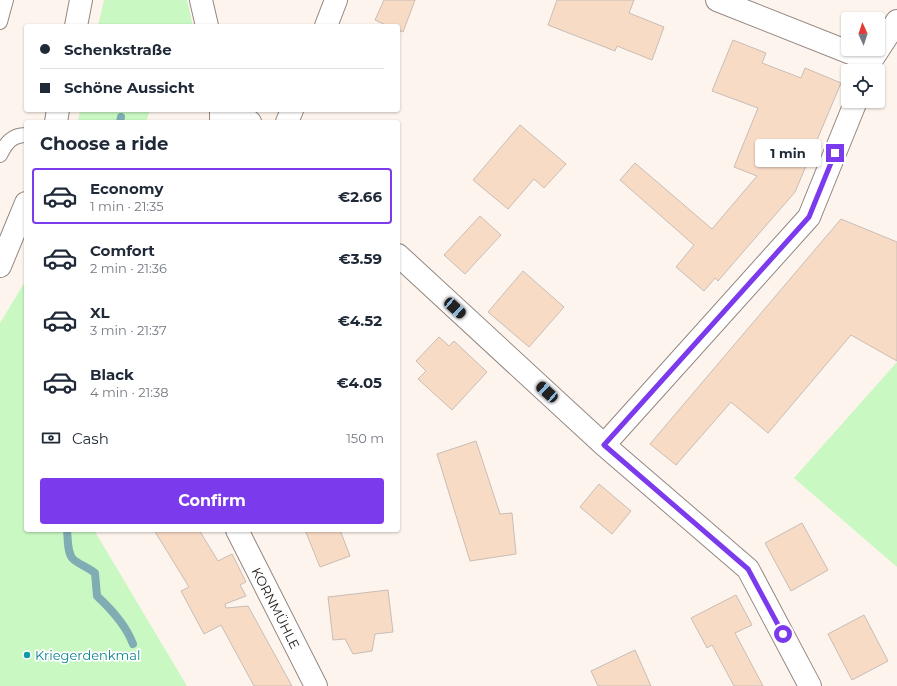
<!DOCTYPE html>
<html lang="en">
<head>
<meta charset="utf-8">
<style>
  body { margin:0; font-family:Montserrat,sans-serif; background:#f6f6f7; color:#1f2937; height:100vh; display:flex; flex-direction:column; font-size:15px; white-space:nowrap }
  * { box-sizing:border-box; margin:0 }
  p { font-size:13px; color:#747a83 }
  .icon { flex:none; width:22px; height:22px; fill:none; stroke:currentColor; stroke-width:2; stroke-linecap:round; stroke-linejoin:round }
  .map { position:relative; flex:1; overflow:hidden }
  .details { position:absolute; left:24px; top:120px; width:376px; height:412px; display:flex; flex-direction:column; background:#fff; border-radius:4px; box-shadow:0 1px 3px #0004 }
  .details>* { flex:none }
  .hud { position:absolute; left:24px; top:24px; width:376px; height:88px; border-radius:4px; box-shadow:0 1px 3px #0004; display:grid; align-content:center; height:88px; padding:0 16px; background:#fff }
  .needle { width:26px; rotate:357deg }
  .controls { position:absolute; left:841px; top:12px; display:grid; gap:8px }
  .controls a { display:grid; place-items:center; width:44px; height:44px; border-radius:4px; background:#fff; box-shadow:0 1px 3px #0004; font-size:20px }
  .end { position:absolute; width:18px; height:18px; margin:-9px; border:5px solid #7c3aed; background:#fff; box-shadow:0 0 0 2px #fff }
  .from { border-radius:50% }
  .bubble { position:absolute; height:28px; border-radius:4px; background:#fff; box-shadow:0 1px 3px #0004; font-size:13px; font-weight:700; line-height:28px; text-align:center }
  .car { position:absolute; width:12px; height:24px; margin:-12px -6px; border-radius:5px; box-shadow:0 0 3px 1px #0007; background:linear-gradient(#222 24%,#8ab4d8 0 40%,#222 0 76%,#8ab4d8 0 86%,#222 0) }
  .hud b { display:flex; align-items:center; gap:14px; height:38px; font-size:15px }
  .hud b+b { border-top:1px solid #e0e1e3 }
  .hud i { width:10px; height:10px; background:#1f2937 }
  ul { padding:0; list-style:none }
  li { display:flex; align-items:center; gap:12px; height:56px; margin:0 8px 6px; padding:0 8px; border:2px solid transparent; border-radius:4px }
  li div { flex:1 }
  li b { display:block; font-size:15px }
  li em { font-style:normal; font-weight:700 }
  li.on { border-color:#7c3aed }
  li>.icon { width:36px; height:36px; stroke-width:1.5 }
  h2 { padding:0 16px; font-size:18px; line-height:48px }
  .pay { display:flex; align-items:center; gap:10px; height:44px; padding:0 16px; font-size:15px }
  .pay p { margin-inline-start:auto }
  .cta { display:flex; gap:8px; margin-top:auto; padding:8px 16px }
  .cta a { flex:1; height:46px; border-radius:4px; background:#7c3aed; color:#fff; font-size:16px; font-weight:700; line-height:46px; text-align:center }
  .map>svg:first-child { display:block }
  .green { fill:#c9f8c2 }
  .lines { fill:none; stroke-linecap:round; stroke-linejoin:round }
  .stream { stroke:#80acb4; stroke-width:8 }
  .building { fill:#f8dbc5; stroke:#c8bdb5 }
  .lane-casing { stroke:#938781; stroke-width:16 }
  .street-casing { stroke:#938781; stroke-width:24 }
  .secondary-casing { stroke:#938781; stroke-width:24 }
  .lane { stroke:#fff; stroke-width:14 }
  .street { stroke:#fff; stroke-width:22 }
  .secondary { stroke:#fff; stroke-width:22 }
  .route { stroke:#7c3aed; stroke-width:5 }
  .culture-dot { fill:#0f9aa8; stroke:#fff; stroke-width:1.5 }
  .labels { text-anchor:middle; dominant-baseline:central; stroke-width:3.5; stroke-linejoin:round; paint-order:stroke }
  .street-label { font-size:13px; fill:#1d1916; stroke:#fff }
  .culture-label { font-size:13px; fill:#0d838f; stroke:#fff; text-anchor:start }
</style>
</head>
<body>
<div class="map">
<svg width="897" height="686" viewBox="0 0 897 686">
  <rect width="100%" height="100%" fill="#fef4ee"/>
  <!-- green -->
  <path class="green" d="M104,0H187L193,26H98Z
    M80,110H150L146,122H78Z
    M26,280V530H94L187,686H0V323Z
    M897,362V567L794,478Z"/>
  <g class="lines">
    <!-- stream -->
    <path class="stream" d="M120,122L121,117
      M67,530C68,538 67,553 73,559C78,564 88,567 95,573L97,596C112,610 126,625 133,644"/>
  </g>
  <!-- building -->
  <path class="building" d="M384,0H415L403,32L398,30V26H388L375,20Z
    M557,0H634L629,13L664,27L652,60L617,46L615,51L548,25Z
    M733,40L766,53L762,63L801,78L805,68L841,83L795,192L718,281L715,278L704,291L676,267L694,245L620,180L635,163L712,229L757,176L734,167L758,108L712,91Z
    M520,125L566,164L544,188L534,179L508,209L473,180Z
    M480,216L501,235L465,274L444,255Z
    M841,219L897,242V361L851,335L768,433L731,402L676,465L650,444Z
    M523,271L564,307L529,347L488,312Z
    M439,337L449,346L454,341L487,372L452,410L418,379L426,371L416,361Z
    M476,441L500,514L512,513L516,554L470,561L437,454Z
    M599,484L631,511L612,534L580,507Z
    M802,523L828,570L791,591L765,543Z
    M154,530H199L218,561L232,554L246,582L240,585L246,596L225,604L226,608L248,606L292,686H254L221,625L204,634L181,591L189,587Z
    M305,530H340L350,556L320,567Z
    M388,590L393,632L375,634L372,651L353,654L345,639L333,640L328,597Z
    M736,595L752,625L735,633L763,686H734L712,645L707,648L691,618Z
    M864,615L888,661L852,680L828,634Z
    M635,650L651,686H598L591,671Z"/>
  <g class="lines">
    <!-- lane casing -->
    <g class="lane-casing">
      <path id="lane" d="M0,22L6,0
        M0,155C6,143 12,135 26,135"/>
    </g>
    <!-- street casing -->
    <g class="street-casing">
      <path id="street" d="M201,0L207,26
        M717,0L871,61
        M326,26L336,0
        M867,71L871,61L897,21
        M236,110L250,122
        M221,122V110
        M287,122L292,110
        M398,255L604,445L748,569L810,686
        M604,445L809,217L856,101
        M237,530L316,686"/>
    </g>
    <!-- secondary casing -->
    <g class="secondary-casing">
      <path id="secondary" d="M76,26L81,0
        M56,122L58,110
        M0,266L26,203"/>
    </g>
    <!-- lane -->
    <use href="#lane" class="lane"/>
    <!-- street -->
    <use href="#street" class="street"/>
    <!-- secondary -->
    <use href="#secondary" class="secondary"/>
  </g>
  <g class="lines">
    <!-- route -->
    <path class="route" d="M783,634L748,569L604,445L809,217L835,153"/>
  </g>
  <!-- markers -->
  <circle class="culture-dot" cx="27" cy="655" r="4"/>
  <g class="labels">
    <!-- street labels -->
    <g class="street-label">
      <text transform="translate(276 608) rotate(63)">KORNMÜHLE</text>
    </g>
    <!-- culture labels -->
    <g class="culture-label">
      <text x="35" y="655">Kriegerdenkmal</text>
    </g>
  </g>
</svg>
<div class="controls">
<a><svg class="needle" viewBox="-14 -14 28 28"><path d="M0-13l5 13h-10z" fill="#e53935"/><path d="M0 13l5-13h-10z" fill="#747a83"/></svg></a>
<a><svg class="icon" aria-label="locate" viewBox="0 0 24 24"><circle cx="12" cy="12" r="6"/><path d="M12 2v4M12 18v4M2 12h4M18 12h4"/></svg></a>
</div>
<i class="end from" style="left:783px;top:634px"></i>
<i class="end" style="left:835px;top:153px"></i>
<div class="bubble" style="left:755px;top:139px;width:66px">1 min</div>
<i class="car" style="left:455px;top:308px;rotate:132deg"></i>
<i class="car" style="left:547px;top:392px;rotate:312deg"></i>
<div class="hud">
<b><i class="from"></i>Schenkstraße</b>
<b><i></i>Schöne Aussicht</b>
</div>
<section class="details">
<h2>Choose a ride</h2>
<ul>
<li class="on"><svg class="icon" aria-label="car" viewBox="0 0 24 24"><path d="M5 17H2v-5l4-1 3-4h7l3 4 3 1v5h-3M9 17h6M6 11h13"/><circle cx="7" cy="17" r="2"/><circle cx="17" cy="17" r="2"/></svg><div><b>Economy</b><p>1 min · 21:35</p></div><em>€2.66</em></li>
<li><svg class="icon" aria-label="car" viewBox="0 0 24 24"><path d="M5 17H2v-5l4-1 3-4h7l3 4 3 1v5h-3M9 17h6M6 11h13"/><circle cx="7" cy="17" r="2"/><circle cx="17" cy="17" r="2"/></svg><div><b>Comfort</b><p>2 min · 21:36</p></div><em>€3.59</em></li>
<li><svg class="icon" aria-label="car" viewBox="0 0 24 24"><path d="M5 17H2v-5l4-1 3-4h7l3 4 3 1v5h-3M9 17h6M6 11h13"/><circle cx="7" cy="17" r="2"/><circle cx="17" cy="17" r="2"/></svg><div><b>XL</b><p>3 min · 21:37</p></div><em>€4.52</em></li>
<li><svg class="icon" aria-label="car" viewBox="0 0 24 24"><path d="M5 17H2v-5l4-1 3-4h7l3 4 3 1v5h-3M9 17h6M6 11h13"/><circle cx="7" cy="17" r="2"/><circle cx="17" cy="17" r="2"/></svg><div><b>Black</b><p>4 min · 21:38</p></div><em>€4.05</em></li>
</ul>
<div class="pay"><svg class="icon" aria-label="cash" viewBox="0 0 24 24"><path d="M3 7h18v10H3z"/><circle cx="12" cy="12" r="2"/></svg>Cash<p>150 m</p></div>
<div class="cta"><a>Confirm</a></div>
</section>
</div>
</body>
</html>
